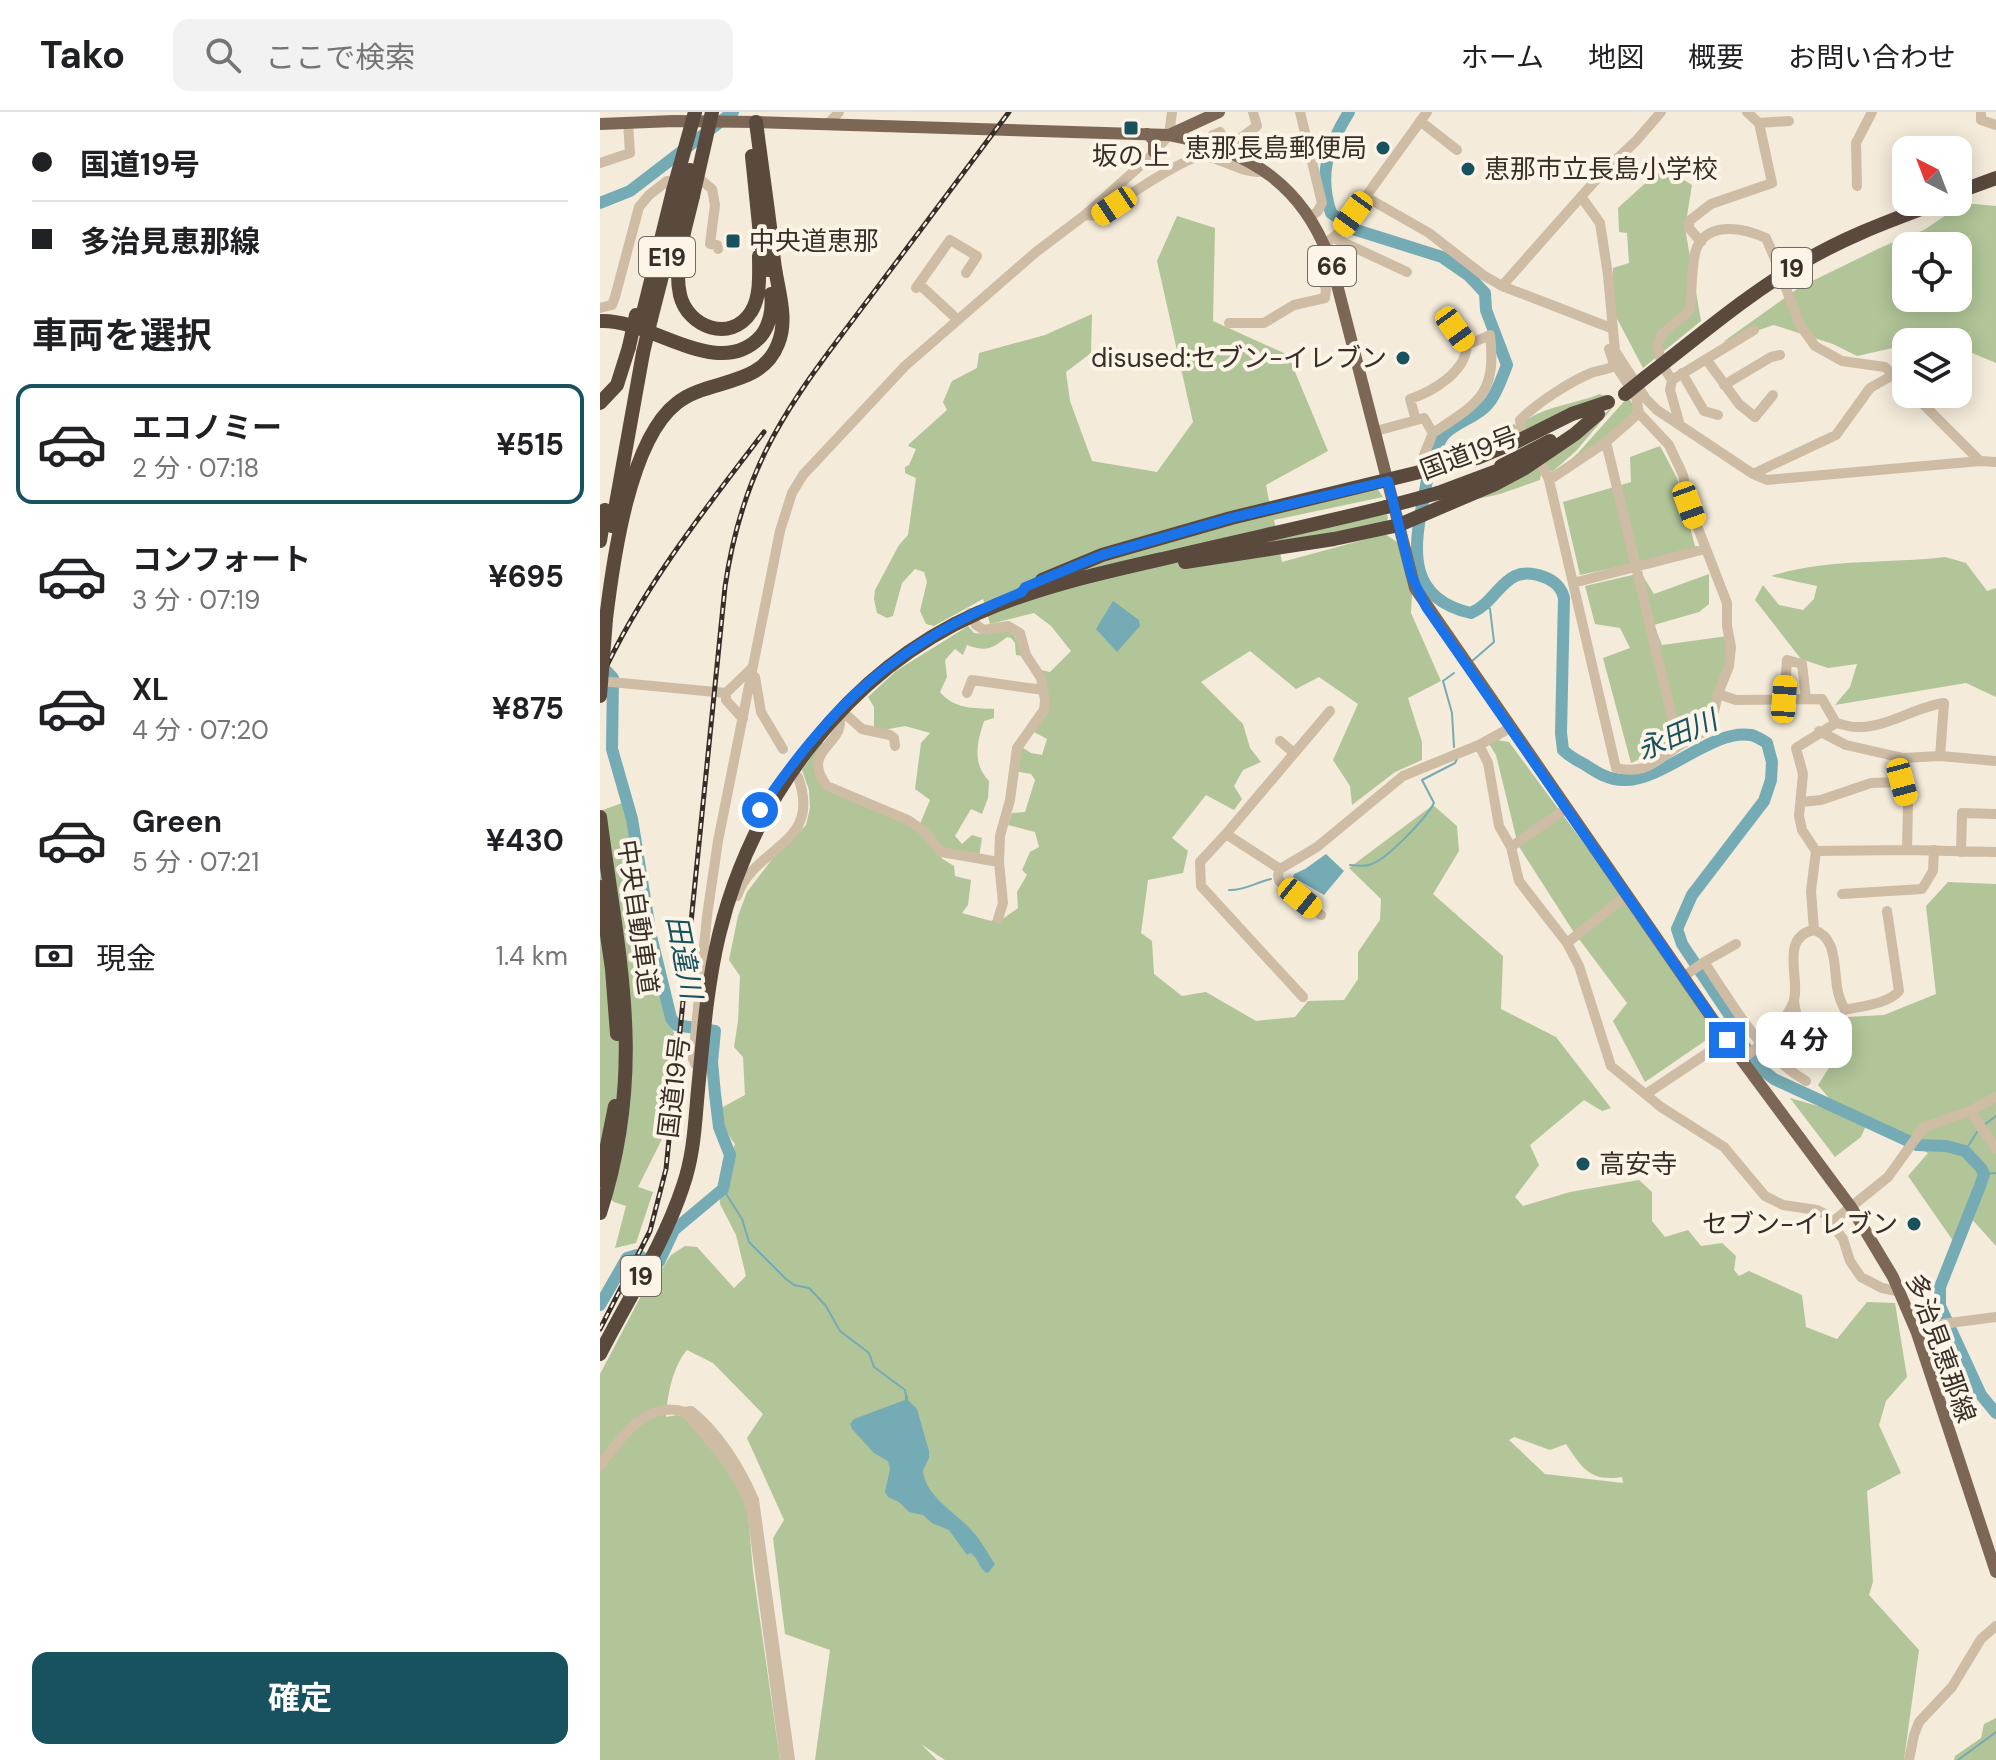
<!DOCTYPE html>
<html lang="ja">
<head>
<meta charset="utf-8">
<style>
  body { margin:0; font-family:"DM Sans","Noto Sans JP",sans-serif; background:#f2f2f2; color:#202124; height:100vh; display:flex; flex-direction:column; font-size:30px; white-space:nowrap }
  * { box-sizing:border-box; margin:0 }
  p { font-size:26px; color:#757577 }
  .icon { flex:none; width:44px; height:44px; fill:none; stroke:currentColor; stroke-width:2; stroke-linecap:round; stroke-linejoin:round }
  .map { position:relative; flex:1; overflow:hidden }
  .side { display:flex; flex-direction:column; background:#fff; width:600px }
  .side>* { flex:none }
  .guide { display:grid; align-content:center; height:176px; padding:0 32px; background:#fff }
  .needle { width:52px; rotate:318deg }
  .controls { position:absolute; left:1292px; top:24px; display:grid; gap:16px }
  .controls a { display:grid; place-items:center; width:80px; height:80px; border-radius:16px; background:#fff; box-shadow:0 4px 20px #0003; font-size:40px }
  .end { position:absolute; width:36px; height:36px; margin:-18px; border:10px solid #1a73e8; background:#fff; box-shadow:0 0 0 4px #fff }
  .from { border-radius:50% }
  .bubble { position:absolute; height:56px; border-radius:16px; background:#fff; box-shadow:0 4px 20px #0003; font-size:26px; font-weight:700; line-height:56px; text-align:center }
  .car { position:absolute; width:24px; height:48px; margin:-24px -12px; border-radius:10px; box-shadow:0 0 6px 2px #0007; background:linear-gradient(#f5c518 24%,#345 0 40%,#f5c518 0 76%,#345 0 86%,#f5c518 0) }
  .guide b { display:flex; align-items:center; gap:28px; height:76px; font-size:30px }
  .guide b+b { border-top:2px solid #e0e0e0 }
  .guide i { width:20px; height:20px; background:#202124 }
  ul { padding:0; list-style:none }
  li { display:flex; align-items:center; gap:24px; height:120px; margin:0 16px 12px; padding:0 16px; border:4px solid transparent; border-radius:16px }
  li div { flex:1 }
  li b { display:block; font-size:30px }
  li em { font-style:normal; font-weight:700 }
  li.active { border-color:#17525e }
  li>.icon { width:72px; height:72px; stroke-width:1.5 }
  h2 { padding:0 32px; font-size:36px; line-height:96px }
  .pay { display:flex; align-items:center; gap:20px; height:88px; padding:0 32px; font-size:30px }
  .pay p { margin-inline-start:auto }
  .primary-button { display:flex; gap:16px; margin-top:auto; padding:16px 32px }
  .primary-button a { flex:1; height:92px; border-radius:16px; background:#17525e; color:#fff; font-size:32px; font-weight:700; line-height:92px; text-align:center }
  header { display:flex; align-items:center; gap:48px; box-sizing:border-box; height:112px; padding:0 40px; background:#fff; border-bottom:2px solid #e0e0e0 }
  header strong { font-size:38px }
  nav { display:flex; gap:44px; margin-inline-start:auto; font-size:28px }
  .search { width:560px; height:72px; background:#f2f2f2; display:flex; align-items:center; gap:20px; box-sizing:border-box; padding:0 28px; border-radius:16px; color:#757577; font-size:30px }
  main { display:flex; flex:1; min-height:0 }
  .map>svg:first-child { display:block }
  .green { fill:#b1c598; fill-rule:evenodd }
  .water { fill:#75abb4 }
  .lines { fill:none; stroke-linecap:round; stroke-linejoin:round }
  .stream { stroke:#75abb4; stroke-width:2 }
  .river { stroke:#75abb4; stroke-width:12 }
  .minor { stroke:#cebca4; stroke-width:10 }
  .major { stroke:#7c6756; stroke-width:12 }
  .highway { stroke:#5a493d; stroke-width:14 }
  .rail-casing { stroke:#382e27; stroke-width:5 }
  .rail { stroke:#fbf4e7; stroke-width:2; stroke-dasharray:6; stroke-linecap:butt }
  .minor-bridge { stroke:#cebca4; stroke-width:10 }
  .highway-bridge { stroke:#5a493d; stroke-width:14 }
  .route { stroke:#1a73e8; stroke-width:10 }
  .poi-dot { fill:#17525e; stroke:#fbf4e7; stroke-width:3 }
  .labels { text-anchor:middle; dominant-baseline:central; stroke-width:8; stroke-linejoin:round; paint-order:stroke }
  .shield { fill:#fbf4e7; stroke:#726961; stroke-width:2 }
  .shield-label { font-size:24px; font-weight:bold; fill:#382e27 }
  .poi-label { font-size:26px; fill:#382e27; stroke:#fbf4e7; text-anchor:end }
  .street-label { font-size:26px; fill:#382e27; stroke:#fbf4e7 }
  .water-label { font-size:28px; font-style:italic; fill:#17525e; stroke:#fbf4e7 }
</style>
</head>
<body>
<header>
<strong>Tako</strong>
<div class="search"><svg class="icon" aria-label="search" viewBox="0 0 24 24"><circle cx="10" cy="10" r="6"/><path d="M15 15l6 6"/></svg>ここで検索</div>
<nav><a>ホーム</a><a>地図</a><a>概要</a><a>お問い合わせ</a></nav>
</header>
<main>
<section class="side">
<div class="guide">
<b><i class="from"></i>国道19号</b>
<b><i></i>多治見恵那線</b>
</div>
<h2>車両を選択</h2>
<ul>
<li class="active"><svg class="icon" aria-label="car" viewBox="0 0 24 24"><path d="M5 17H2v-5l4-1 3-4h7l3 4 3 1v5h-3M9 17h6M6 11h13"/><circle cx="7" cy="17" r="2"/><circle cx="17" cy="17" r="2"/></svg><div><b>エコノミー</b><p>2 分 · 07:18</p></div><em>¥515</em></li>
<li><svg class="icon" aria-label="car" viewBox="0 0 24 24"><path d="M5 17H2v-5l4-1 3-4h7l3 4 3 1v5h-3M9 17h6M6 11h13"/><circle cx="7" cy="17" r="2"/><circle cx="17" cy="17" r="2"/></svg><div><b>コンフォート</b><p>3 分 · 07:19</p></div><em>¥695</em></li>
<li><svg class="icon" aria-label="car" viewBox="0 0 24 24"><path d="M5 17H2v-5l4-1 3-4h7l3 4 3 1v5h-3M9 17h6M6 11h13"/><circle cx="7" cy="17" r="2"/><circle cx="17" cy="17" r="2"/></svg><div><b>XL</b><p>4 分 · 07:20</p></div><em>¥875</em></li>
<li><svg class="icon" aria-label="car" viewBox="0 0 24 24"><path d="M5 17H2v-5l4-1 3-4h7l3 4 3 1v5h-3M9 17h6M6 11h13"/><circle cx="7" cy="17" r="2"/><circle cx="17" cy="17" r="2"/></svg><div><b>Green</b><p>5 分 · 07:21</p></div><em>¥430</em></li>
</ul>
<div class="pay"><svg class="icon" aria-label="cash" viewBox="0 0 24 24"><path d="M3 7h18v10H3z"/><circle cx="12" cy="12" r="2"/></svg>現金<p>1.4 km</p></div>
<div class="primary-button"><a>確定</a></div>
</section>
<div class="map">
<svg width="1396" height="1648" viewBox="0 0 1396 1648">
  <rect width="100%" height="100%" fill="#f4ebda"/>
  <!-- green -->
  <path class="green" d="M1063,55L1092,73L1085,116L1101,209L1043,256L1013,199V156L1029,151L1027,121L1019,120L1018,96Z
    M1364,91L1396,94V251L1358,235V230H1346L1337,227L1306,230V233L1257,244L1233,232L1174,213L1123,230L1200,175L1282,135L1324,118ZM1306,134H1358V186H1306Z
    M577,104L615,116L613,209L688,243L728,339L666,373L671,399L777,376L783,385L674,408L677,423L786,399L788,406L785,413L678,432L682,450L785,422L797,430L812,481L811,501L841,569L808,586L822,630V648L795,660L752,693L750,674L733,648L758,592L719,565L696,577L650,539L601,570L643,612L650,636L661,650L643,658L634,674L642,687L634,698L606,683L572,726L588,739L583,761L548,768L541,821L552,829L554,862L582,884L606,880L656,909L695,905L708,889L744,888L758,867V840L780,808L781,787L749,756L833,693L857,714L859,739L833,782L903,844L901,897L956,925L1011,996L1002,999L984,988L930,1033L939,1053L915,1085L923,1094L970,1080L1039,1068L1052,1080V1109L1065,1125L1088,1118L1101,1134L1122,1131L1136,1144L1134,1158L1139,1164L1149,1159L1202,1183L1206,1215L1237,1227L1267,1190L1295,1191L1307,1265L1286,1289L1279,1313L1301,1361L1267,1379L1273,1470L1269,1483L1319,1538L1304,1648H345L321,1632L337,1648H215L230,1538L185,1522L173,1426L184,1408L147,1326L163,1302L113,1251L87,1238C73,1254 67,1284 66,1305L77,1303L87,1305L136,1368L147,1391L153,1459L180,1648H0V1262L52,1163L60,1160L71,1143L85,1134L97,1135L134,1176L146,1164L136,1123L120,1092L119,1074L135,1032C126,1021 123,1011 121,996L145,983L143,945L134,935L138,909L140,864L129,848L138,804L147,780L173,746L206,713L210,696L209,678L202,658L222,629L224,632L218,669L226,675L320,712L330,688L315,677L321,631L330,621L305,614L278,619L274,614V595L268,585L296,559L368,514L374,521C404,526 411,502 423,544L416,543L415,531L411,526L407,525C392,537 386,540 367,533L363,543L355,537L345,548L347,565L340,580C354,597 373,596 394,597V606L384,609C377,630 372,652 389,669L388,686L382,702L371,697L355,724L362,732L372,723L382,726L379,745L345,737L341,746L354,754L355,764L371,768L368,793L362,801L391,809L396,806H404L418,796L417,780L427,763L422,758L430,740L439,735L435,720L408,713L412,701L425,700L435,668L431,662L415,659L417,632L431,641L442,643L447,627L432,619L447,600L441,558L450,560L471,539L451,514L434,501L390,512L383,487L334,514L326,512L320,499L327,470L324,460L315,457L302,471L293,504L287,506L277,501L274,487L275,478L299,433L308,423L316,366L305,361V355L309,353L316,337L308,334L309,332L347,298L343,290L352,269L377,256L379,241L445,223L492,202L491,241L466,260L470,289L492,349L557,360L593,310L557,149ZM914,1325L950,1338L966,1332C982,1356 990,1370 1022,1365L1023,1371L945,1362L909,1328Z
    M999,282L1009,285L840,354L914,312L919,316C932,296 977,292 999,282Z
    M1028,285L1035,296L1027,310L954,362L978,341Z
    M1015,293L976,339L952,360L945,355L942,356L940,368L900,382L864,390L973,327Z
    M1060,334L1077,366L1096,438L980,463L963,390L1031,370L1030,345Z
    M1345,445L1366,451L1387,479L1396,476V585L1366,571L1235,593L1250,575L1257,552L1228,556L1201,547L1155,488L1163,473L1179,493L1203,498L1214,487L1217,474L1171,464C1228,446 1287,452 1345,445Z
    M1041,461L1054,482L1109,462V492L1099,500L1054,513L1062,533L1128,524L1122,585L1115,614L1031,651L1003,546L1030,536L1020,516L995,512L985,474Z
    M897,628L909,630L1035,801L1115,922L1045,970L1013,909L1027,891L973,819L918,733L896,643L889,632Z
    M25,690L47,826L68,911L74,921L63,985V1025L38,1075L53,1080L36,1131L15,1136L26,1094L14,1090L0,1080V699Z
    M1348,770L1396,772V1134L1369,1104L1356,1133L1308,1064L1328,1041L1267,1011L1261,1025L1235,1045L1190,986L1253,1004L1237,996L1218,973L1236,945L1247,905L1284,903L1336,882L1326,794Z
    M1396,1606V1648H1354L1355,1644L1381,1626L1384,1612Z"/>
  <!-- water -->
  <path class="water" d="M513,489L539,508L540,514L517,540L496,517Z
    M726,742L744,759L724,783L693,765L694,762L705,757Z
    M305,1284H308V1288L317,1297L329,1339V1346L323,1358C325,1386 358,1401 374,1421C382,1430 388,1442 395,1452L388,1461C379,1459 379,1445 370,1441L367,1443L349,1418L332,1411L323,1403L309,1400L299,1390L288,1385L285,1380L290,1357L288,1349L274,1341L252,1317L250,1312L254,1307L305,1288Z"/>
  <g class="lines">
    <!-- stream -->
    <path class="stream" d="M871,550L894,530L890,497L885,492
      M854,635L852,601L843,569L854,561
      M750,753C756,753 763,755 769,753C786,749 826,706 834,691L822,668L855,651L857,647
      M629,778C644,779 656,770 671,767
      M1384,1013L1396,1004
      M1365,1039L1377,1020
      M1384,1062L1396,1061
      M123,1077L142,1107L149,1130L186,1167L194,1173L209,1176L226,1194L240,1219L269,1241L274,1255L305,1278L306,1284
      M1358,1648L1396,1620"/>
    <!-- river -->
    <path class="river" d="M749,0C728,34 718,62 731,101L753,117L842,145L868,163L885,181L886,198L907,253C902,265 897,282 888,292C877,306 854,310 843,324C831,341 827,369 823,389C813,439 808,487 871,501C901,488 903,450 944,465C955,469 961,475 964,486L961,621L963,638C970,645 976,648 984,652C996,660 1008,668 1024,668C1063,669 1113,616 1151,623C1156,624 1162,628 1167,631L1172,650L1171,668L1164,689L1092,783L1077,817L1082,832L1132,907L1138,926L1165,960L1174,967L1317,1033L1346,1034L1365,1039L1381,1056L1384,1062L1380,1074L1340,1175V1194L1381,1283L1396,1301
      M0,91L30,79L133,0
      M0,552L13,566L12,637L32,707L51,824L71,906L76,913L115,919L112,950L115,982L119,1015L130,1043L123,1077L74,1118L59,1150L53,1151L37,1143L27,1146L0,1193"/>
    <!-- minor -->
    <path class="minor" d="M700,0L722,91L718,99L710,105
      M1381,0V8L1396,13
      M820,9L857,38
      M1159,11L1189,9
      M228,12L239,0
      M613,23L620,20L624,27L634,31L657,14L653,0
      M0,51L30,41L28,11
      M1257,74L1256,31L1272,0
      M766,85L829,121L883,163L902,174L1011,216
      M982,86L1000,111L1008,163L1015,239L1046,287L1057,298L1153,362L1167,368L1380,349L1396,350
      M485,103L498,104C516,92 588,41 606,44C625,48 648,64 665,59
      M734,126L807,160
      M1101,130L1089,116V109L1111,92L1172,71L1159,11L1147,0
      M319,172L358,208
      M902,174L1002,61L1036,29L1061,0
      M316,176L350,128L377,144L366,161
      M1190,187L1200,213L1215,234L1242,249L1285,255L1306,275
      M0,196L12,193L15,185L39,95L49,83L67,69L101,68L112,77L115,93L110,132L117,133L118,137
      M843,202L867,233
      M629,211H664L694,193L725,186L726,177L713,145C721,133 733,127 743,116L827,0
      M1009,237L1013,249L1036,285L1039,301L1069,333L1083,363L1089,393L1127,491V514L1131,535L1129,554L1118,582L1136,588L1222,587L1236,611
      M1106,247L1139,292L1155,305L1173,283
      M1082,261L1104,299L1118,303
      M1072,268L1154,218
      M1124,273L1171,245L1180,243
      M1313,282L1380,349
      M1039,301L1006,330L949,368L1016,656C1046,663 1055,649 1079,634
      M816,308L810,287C832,280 866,260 867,233L890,223C897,283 878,291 833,321
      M1080,313L1070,278L1072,268L1062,253L1057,233L1062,222L1090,198C1092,182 1091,149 1097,135C1110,108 1146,117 1166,126L1175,147
      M921,314L920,308C936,292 969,270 991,261C999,258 1008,258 1016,253
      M776,319L824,306L833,321L824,343
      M1006,330L1079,634L1110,616L1118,582
      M943,355L949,368
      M1153,362L1236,323L1270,276L1293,263
      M973,471L1105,437
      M370,501L376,513L384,518L408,514L420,521L426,543L441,566L445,588L444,598L417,636L410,688L400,724L399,750L403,791L398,807
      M155,565L161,600L183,637
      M0,569L126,581
      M126,581L153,555
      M126,581V588L143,607
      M367,581L372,568L443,578
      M1184,587L1187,548L1202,552L1206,587
      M242,599L262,617L290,623L294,626L295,634
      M240,610C240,634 201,640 227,674L308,708L325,720L341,740L399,750
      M1219,619L1246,633L1303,646L1340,644L1396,649
      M680,629L694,641
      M879,633L888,651L899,714L911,735L919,769L967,831L979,854L1011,954L1061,995L1124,1035L1165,1084L1183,1093L1217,1098L1225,1102L1231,1111L1288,1065L1324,1015L1370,999L1396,985
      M1201,690L1221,688L1271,671L1302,670L1308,691L1307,738
      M626,722L600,750L601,774L703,885
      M911,735L967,696
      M1216,739L1307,738L1396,740
      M1361,740L1362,701L1396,702
      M680,757L626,722L730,599
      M1242,782L1322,777L1333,759L1334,738
      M137,784C155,733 223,733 198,665
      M721,803L679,769L678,763L680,757L717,735L803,664L879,633L910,616
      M1214,818C1239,826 1233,860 1238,880C1239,886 1242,892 1245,898C1261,894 1288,892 1299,879L1287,799
      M967,831L1027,783
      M1136,832L1104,850C1134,894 1159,942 1206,969
      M1083,865L1104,850
      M1194,890L1201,927L1208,944
      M1141,948C1157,937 1186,909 1193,891C1202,870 1178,825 1214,818L1211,779L1216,739L1202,718L1199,704L1203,662L1196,636L1236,611C1242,612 1249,615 1255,615C1285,617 1314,595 1344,591L1340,644
      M95,952L93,947L107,804L118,729L180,419L192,381L203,363L305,254L436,140L485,103L550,45L569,23L572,0
      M1046,982L1127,928
      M1370,999L1396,1037
      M1231,1111L1243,1127L1250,1149L1261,1165L1282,1176L1301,1180
      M1317,1221L1342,1212L1396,1205
      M0,1354C20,1327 46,1287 85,1300
      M185,1648L152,1400C140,1360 112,1331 85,1300L91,1299C118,1320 141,1357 154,1388L190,1648
      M1309,1648L1314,1623L1319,1610L1352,1575L1381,1527L1396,1514"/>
    <!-- major -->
    <path class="major" d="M0,12L74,9L156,10L569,23L619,0
      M547,22L554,28V40
      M569,23C651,38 707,75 733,157L815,476L1127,928L1251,1095L1293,1165L1317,1221L1396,1460"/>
    <!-- highway -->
    <path class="highway" d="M152,44L161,133L168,158
      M1358,80L1396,66
      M93,84C86,115 73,151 80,183C88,216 131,231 151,200C161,185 159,161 159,144
      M42,205L73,79
      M51,207L83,82
      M0,209C50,206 119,271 161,224C170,213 173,196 171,182
      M1046,265C1097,226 1145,184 1200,152C1244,125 1292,108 1340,90
      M0,291L17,273L29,235
      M901,354L950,329
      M838,381L910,354
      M12,414L43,241
      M0,429L5,398
      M585,450L734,427L799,413L895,372L925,356L975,322L998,302
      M442,468L502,443L631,406L877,346L918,329L972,302L1008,290
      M6,507C13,449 29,328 77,291C108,266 161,276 178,232C189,206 177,176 174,149C169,102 162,57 156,10
      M0,705C19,850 47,956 0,1101
      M0,775L12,857L17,922
      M0,1068L15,994
      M0,1242C28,1187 64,1132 83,1074C94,1043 95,1010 98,978C103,927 107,873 119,823C152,686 247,559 378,501C440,474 505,460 571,445C642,428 714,413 786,395"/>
    <!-- rail casing -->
    <g class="rail-casing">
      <path id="rail" d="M0,568C41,478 104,398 164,320
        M0,1217L50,1119L66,1057L125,475C144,343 197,282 274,180C319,120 364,60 409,0"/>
    </g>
    <!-- rail -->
    <use href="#rail" class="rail"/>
    <!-- minor-bridge -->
    <path class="minor-bridge" d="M608,41L613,23
      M1175,147L1190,187"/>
    <!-- highway-bridge -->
    <path class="highway-bridge" d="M73,79L95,0
      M83,82L90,58
      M93,84L112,0
      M29,235L36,203
      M43,241L51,207
      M1025,282L1046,265
      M786,395L838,381
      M0,584L6,507"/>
  </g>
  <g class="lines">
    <!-- route -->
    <path class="route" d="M160,698C232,590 301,529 422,480L425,475L502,443L579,421L631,406L788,369L811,463L826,495L1127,928"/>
  </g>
  <!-- markers -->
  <g class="poi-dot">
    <rect x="523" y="8" width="16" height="16" rx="4"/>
    <circle cx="783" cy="36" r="8"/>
    <circle cx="868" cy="57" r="8"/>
    <rect x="125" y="121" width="16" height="16" rx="4"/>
    <circle cx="803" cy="246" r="8"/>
    <circle cx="983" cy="1052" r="8"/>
    <circle cx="1314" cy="1112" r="8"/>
  </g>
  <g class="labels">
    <!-- shield labels -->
    <g class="shield">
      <rect x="39" y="125" width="56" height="40" rx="6"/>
      <rect x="708" y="134" width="48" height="40" rx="6"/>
      <rect x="1172" y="136" width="40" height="40" rx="6"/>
      <rect x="21" y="1144" width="40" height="40" rx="6"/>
    </g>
    <g class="shield-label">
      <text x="67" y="145">E19</text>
      <text x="732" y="154">66</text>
      <text x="1192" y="156">19</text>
      <text x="41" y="1164">19</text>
    </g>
    <!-- poi labels -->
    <g class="poi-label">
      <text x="767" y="36">恵那長島郵便局</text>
      <text x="531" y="44" text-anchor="middle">坂の上</text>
      <text x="884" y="57" text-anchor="start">恵那市立長島小学校</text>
      <text x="149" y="129" text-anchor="start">中央道恵那</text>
      <text x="787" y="246">disused:セブン-イレブン</text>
      <text x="999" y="1052" text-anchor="start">高安寺</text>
      <text x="1298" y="1112">セブン-イレブン</text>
    </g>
    <!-- street labels -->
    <g class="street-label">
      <text transform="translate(869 341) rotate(-21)">国道19号</text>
      <text transform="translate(38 805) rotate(82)">中央自動車道</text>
      <text transform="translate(74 975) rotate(-83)">国道19号</text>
      <text transform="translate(1341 1236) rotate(70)">多治見恵那線</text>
    </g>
    <!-- water labels -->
    <g class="water-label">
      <text transform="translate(1077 623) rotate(-23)">永田川</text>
      <text transform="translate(84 845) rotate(79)">田違川</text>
    </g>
  </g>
</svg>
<div class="controls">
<a><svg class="needle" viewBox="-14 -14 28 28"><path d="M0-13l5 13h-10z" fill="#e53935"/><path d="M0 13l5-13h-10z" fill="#757577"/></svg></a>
<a><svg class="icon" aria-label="locate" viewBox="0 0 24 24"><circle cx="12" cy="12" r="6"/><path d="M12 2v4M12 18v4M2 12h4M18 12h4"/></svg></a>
<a><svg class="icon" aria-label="layers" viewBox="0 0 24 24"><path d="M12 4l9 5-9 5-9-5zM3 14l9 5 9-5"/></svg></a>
</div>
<i class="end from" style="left:160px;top:698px"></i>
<i class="end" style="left:1127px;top:928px"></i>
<div class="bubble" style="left:1156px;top:900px;width:96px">4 分</div>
<i class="car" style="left:514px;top:94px;rotate:236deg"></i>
<i class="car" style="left:753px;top:102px;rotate:216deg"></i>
<i class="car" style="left:855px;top:217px;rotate:144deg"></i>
<i class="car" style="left:1089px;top:393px;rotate:160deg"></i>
<i class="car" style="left:1184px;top:587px;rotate:4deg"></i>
<i class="car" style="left:1302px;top:670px;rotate:165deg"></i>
<i class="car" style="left:700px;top:786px;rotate:129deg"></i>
</div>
</main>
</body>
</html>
